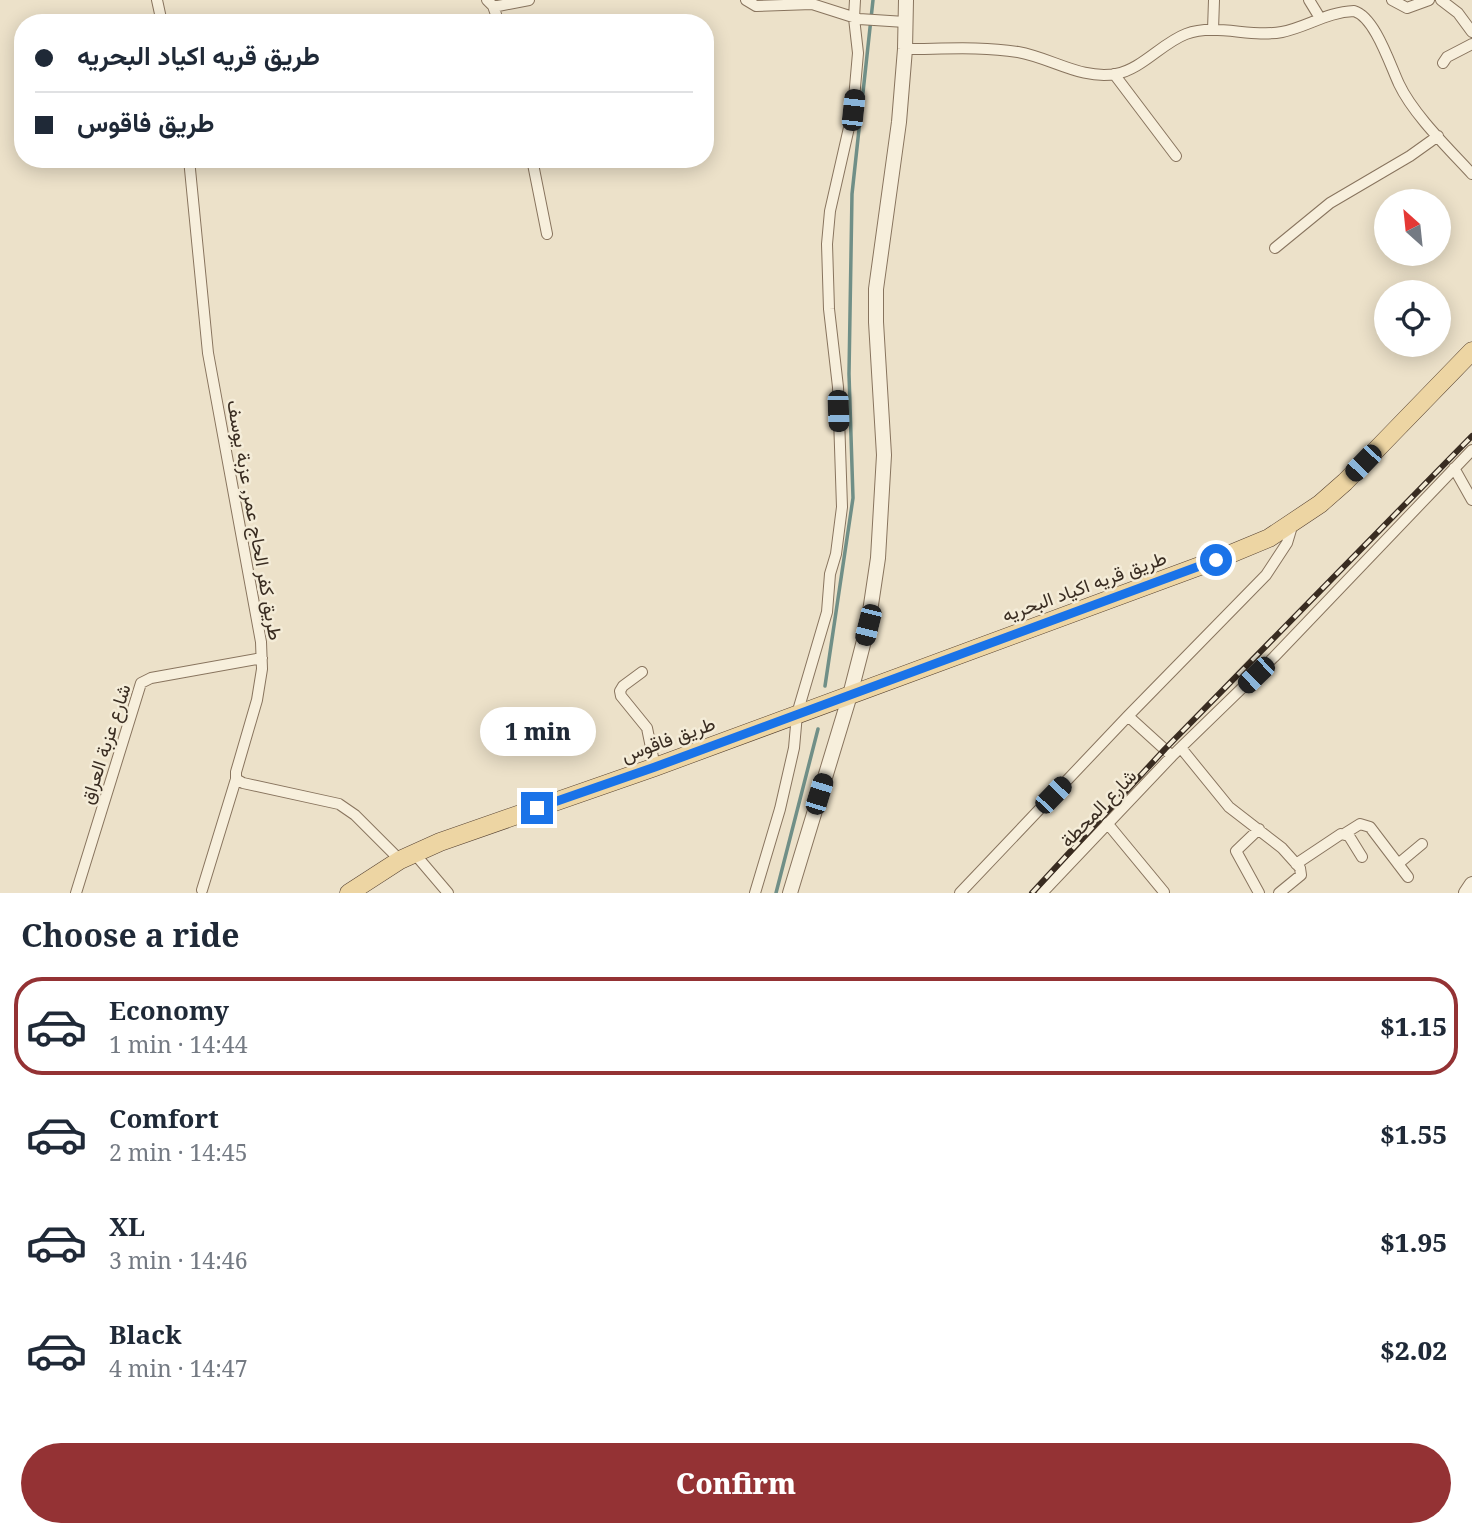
<!DOCTYPE html>
<html lang="en">
<head>
<meta charset="utf-8">
<style>
  body { margin:0; font-family:"Noto Serif",Vazirmatn,serif; background:#f2f2f3; color:#1f2937; height:100vh; display:flex; flex-direction:column; font-size:26px; white-space:nowrap }
  * { box-sizing:border-box; margin:0 }
  p { font-size:23px; color:#747a83 }
  .icon { flex:none; width:38px; height:38px; fill:none; stroke:currentColor; stroke-width:2; stroke-linecap:round; stroke-linejoin:round }
  .map { position:relative; height:893px; overflow:hidden }
  .details { display:flex; flex-direction:column; background:#fff; flex:1 }
  .details>* { flex:none }
  .banner { position:absolute; left:14px; top:14px; width:700px; height:154px; border-radius:28px; box-shadow:0 4px 18px #0003; display:grid; align-content:center; height:154px; padding:0 21px; background:#fff }
  .needle { width:46px; rotate:333deg }
  .fabs { position:absolute; left:1374px; top:189px; display:grid; gap:14px }
  .fabs a { display:grid; place-items:center; width:77px; height:77px; border-radius:50%; background:#fff; box-shadow:0 4px 18px #0003; font-size:35px }
  .end { position:absolute; width:32px; height:32px; margin:-16px; border:9px solid #1a73e8; background:#fff; box-shadow:0 0 0 4px #fff }
  .from { border-radius:50% }
  .bubble { position:absolute; height:49px; border-radius:24px; background:#fff; box-shadow:0 4px 18px #0003; font-size:23px; font-weight:800; line-height:49px; text-align:center }
  .car { position:absolute; width:21px; height:42px; margin:-21px -10px; border-radius:9px; box-shadow:0 0 5px 2px #0007; background:linear-gradient(#222 24%,#8ab4d8 0 40%,#222 0 76%,#8ab4d8 0 86%,#222 0) }
  .banner b { display:flex; align-items:center; gap:24px; height:66px; font-size:26px }
  .banner b+b { border-top:2px solid #e0e1e3 }
  .banner i { width:18px; height:18px; background:#1f2937 }
  ul { padding:0; list-style:none }
  li { display:flex; align-items:center; gap:21px; height:98px; margin:0 14px 10px; padding:0 7px; border:4px solid transparent; border-radius:28px }
  li div { flex:1 }
  li b { display:block; font-size:26px }
  li em { font-style:normal; font-weight:800 }
  li.active { border-color:#943234 }
  li>.icon { width:63px; height:63px; stroke-width:1.5 }
  h2 { padding:0 21px; font-size:32px; line-height:84px }
  .action { display:flex; gap:14px; margin-top:auto; padding:14px 21px }
  .action a { flex:1; height:80px; border-radius:42px; background:#943234; color:#fff; font-size:28px; font-weight:800; line-height:80px; text-align:center }
  .map>svg:first-child { display:block }
  .lines { fill:none; stroke-linecap:round; stroke-linejoin:round }
  .stream { stroke:#708f87; stroke-width:3.5 }
  .minor-casing { stroke:#88745e; stroke-width:12 }
  .tertiary-casing { stroke:#88745e; stroke-width:16 }
  .primary-casing { stroke:#564232; stroke-width:19 }
  .minor { stroke:#f7efdc; stroke-width:10 }
  .tertiary { stroke:#f7efdc; stroke-width:14 }
  .primary { stroke:#edd5a3; stroke-width:18 }
  .rail-casing { stroke:#392c21; stroke-width:6 }
  .rail { stroke:#f4ecd8; stroke-width:3.5; stroke-dasharray:10; stroke-linecap:butt }
  .route { stroke:#1a73e8; stroke-width:9 }
  .labels { text-anchor:middle; dominant-baseline:central; stroke-width:5; stroke-linejoin:round; paint-order:stroke }
  .street-label { font-size:19px; fill:#392c21; stroke:#f4ecd8 }
</style>
</head>
<body>
<div class="map">
<svg width="1472" height="893" viewBox="0 0 1472 893">
  <rect width="100%" height="100%" fill="#ece1c9"/>
  <g class="lines">
    <!-- stream -->
    <path class="stream" d="M825,686L853,498L849,374L852,194L873,0
      M776,893L818,729"/>
    <!-- minor casing -->
    <g class="minor-casing">
      <path id="minor" d="M157,0L162,23
        M487,0L493,6H498L529,0
        M746,0L756,6L812,4L859,19L905,22
        M1309,0L1320,18
        M1392,0L1407,8L1429,0
        M1441,0L1458,13L1472,32
        M493,6L499,23
        M1213,30L1214,0
        M905,49C942,49 981,46 1018,52C1052,58 1081,80 1116,74C1142,69 1162,43 1186,34C1216,23 1251,38 1282,32C1307,27 1327,12 1354,11C1375,17 1390,65 1399,84C1413,114 1449,149 1472,174
        M1443,63L1447,57L1472,44
        M1114,74L1176,156
        M189,159L208,353L261,642L262,669L257,700L236,772V779L243,783L339,804L355,815L400,860
        M532,159L547,234
        M1275,248L1330,203L1410,156L1438,136
        M1454,468L1472,500
        M642,672L623,686L620,691L621,696L647,728L655,767
        M1128,716L1172,756
        M1181,748L1229,807L1282,848L1300,868L1301,875L1279,893
        M1107,823L1164,892
        M1259,829L1236,851L1259,893
        M1344,834L1360,824L1370,827L1408,877
        M414,853L448,893
        M1296,864L1341,834L1349,836L1362,857
        M1398,864L1422,844
        M202,890L236,779
        M76,893L141,683L151,678L262,658
        M755,893L780,809L794,748L797,714L827,612L830,574L836,554L842,507L838,387L829,309L827,244L830,211L853,110L858,53L854,18L855,0
        M960,893L1128,716L1266,575L1287,543L1293,523
        M1042,893L1172,756L1274,657L1472,450"/>
    </g>
    <!-- tertiary casing -->
    <g class="tertiary-casing">
      <path id="tertiary" d="M790,893L850,695L868,625L878,558L884,455L876,322V289L899,122L905,49L906,0
        M1466,893L1472,884"/>
    </g>
    <!-- primary casing -->
    <g class="primary-casing">
      <path id="primary" d="M349,893L400,860L440,842L655,767L1216,560L1269,538L1320,504L1345,482L1472,351"/>
    </g>
    <!-- minor -->
    <use href="#minor" class="minor"/>
    <!-- tertiary -->
    <use href="#tertiary" class="tertiary"/>
    <!-- primary -->
    <use href="#primary" class="primary"/>
    <!-- rail casing -->
    <g class="rail-casing">
      <path id="rail" d="M1032,893L1165,749L1472,436"/>
    </g>
    <!-- rail -->
    <use href="#rail" class="rail"/>
  </g>
  <g class="lines">
    <!-- route -->
    <path class="route" d="M537,808L655,767L1216,560"/>
  </g>
  <g class="labels">
    <!-- street labels -->
    <g class="street-label">
      <text transform="translate(255 520) rotate(80)">طريق كفر الحاج عمر, عزبة يوسف</text>
      <text transform="translate(1084 586) rotate(-20)">طريق قريه اكياد البحريه</text>
      <text transform="translate(668 739) rotate(-20)">طريق فاقوس</text>
      <text transform="translate(105 744) rotate(-72)">شارع عزبة العراق</text>
      <text transform="translate(1098 808) rotate(-46)">شارع المحطة</text>
    </g>
  </g>
</svg>
<div class="fabs">
<a><svg class="needle" viewBox="-14 -14 28 28"><path d="M0-13l5 13h-10z" fill="#e53935"/><path d="M0 13l5-13h-10z" fill="#747a83"/></svg></a>
<a><svg class="icon" aria-label="locate" viewBox="0 0 24 24"><circle cx="12" cy="12" r="6"/><path d="M12 2v4M12 18v4M2 12h4M18 12h4"/></svg></a>
</div>
<i class="end from" style="left:1216px;top:560px"></i>
<i class="end" style="left:537px;top:808px"></i>
<div class="bubble" style="left:480px;top:707px;width:116px">1 min</div>
<i class="car" style="left:853px;top:110px;rotate:6deg"></i>
<i class="car" style="left:838px;top:411px;rotate:178deg"></i>
<i class="car" style="left:1363px;top:463px;rotate:224deg"></i>
<i class="car" style="left:868px;top:625px;rotate:194deg"></i>
<i class="car" style="left:1256px;top:675px;rotate:226deg"></i>
<i class="car" style="left:819px;top:794px;rotate:17deg"></i>
<i class="car" style="left:1053px;top:795px;rotate:44deg"></i>
<div class="banner">
<b><i class="from"></i>طريق قريه اكياد البحريه</b>
<b><i></i>طريق فاقوس</b>
</div>
</div>
<section class="details">
<h2>Choose a ride</h2>
<ul>
<li class="active"><svg class="icon" aria-label="car" viewBox="0 0 24 24"><path d="M5 17H2v-5l4-1 3-4h7l3 4 3 1v5h-3M9 17h6M6 11h13"/><circle cx="7" cy="17" r="2"/><circle cx="17" cy="17" r="2"/></svg><div><b>Economy</b><p>1 min · 14:44</p></div><em>$1.15</em></li>
<li><svg class="icon" aria-label="car" viewBox="0 0 24 24"><path d="M5 17H2v-5l4-1 3-4h7l3 4 3 1v5h-3M9 17h6M6 11h13"/><circle cx="7" cy="17" r="2"/><circle cx="17" cy="17" r="2"/></svg><div><b>Comfort</b><p>2 min · 14:45</p></div><em>$1.55</em></li>
<li><svg class="icon" aria-label="car" viewBox="0 0 24 24"><path d="M5 17H2v-5l4-1 3-4h7l3 4 3 1v5h-3M9 17h6M6 11h13"/><circle cx="7" cy="17" r="2"/><circle cx="17" cy="17" r="2"/></svg><div><b>XL</b><p>3 min · 14:46</p></div><em>$1.95</em></li>
<li><svg class="icon" aria-label="car" viewBox="0 0 24 24"><path d="M5 17H2v-5l4-1 3-4h7l3 4 3 1v5h-3M9 17h6M6 11h13"/><circle cx="7" cy="17" r="2"/><circle cx="17" cy="17" r="2"/></svg><div><b>Black</b><p>4 min · 14:47</p></div><em>$2.02</em></li>
</ul>
<div class="action"><a>Confirm</a></div>
</section>
</body>
</html>
